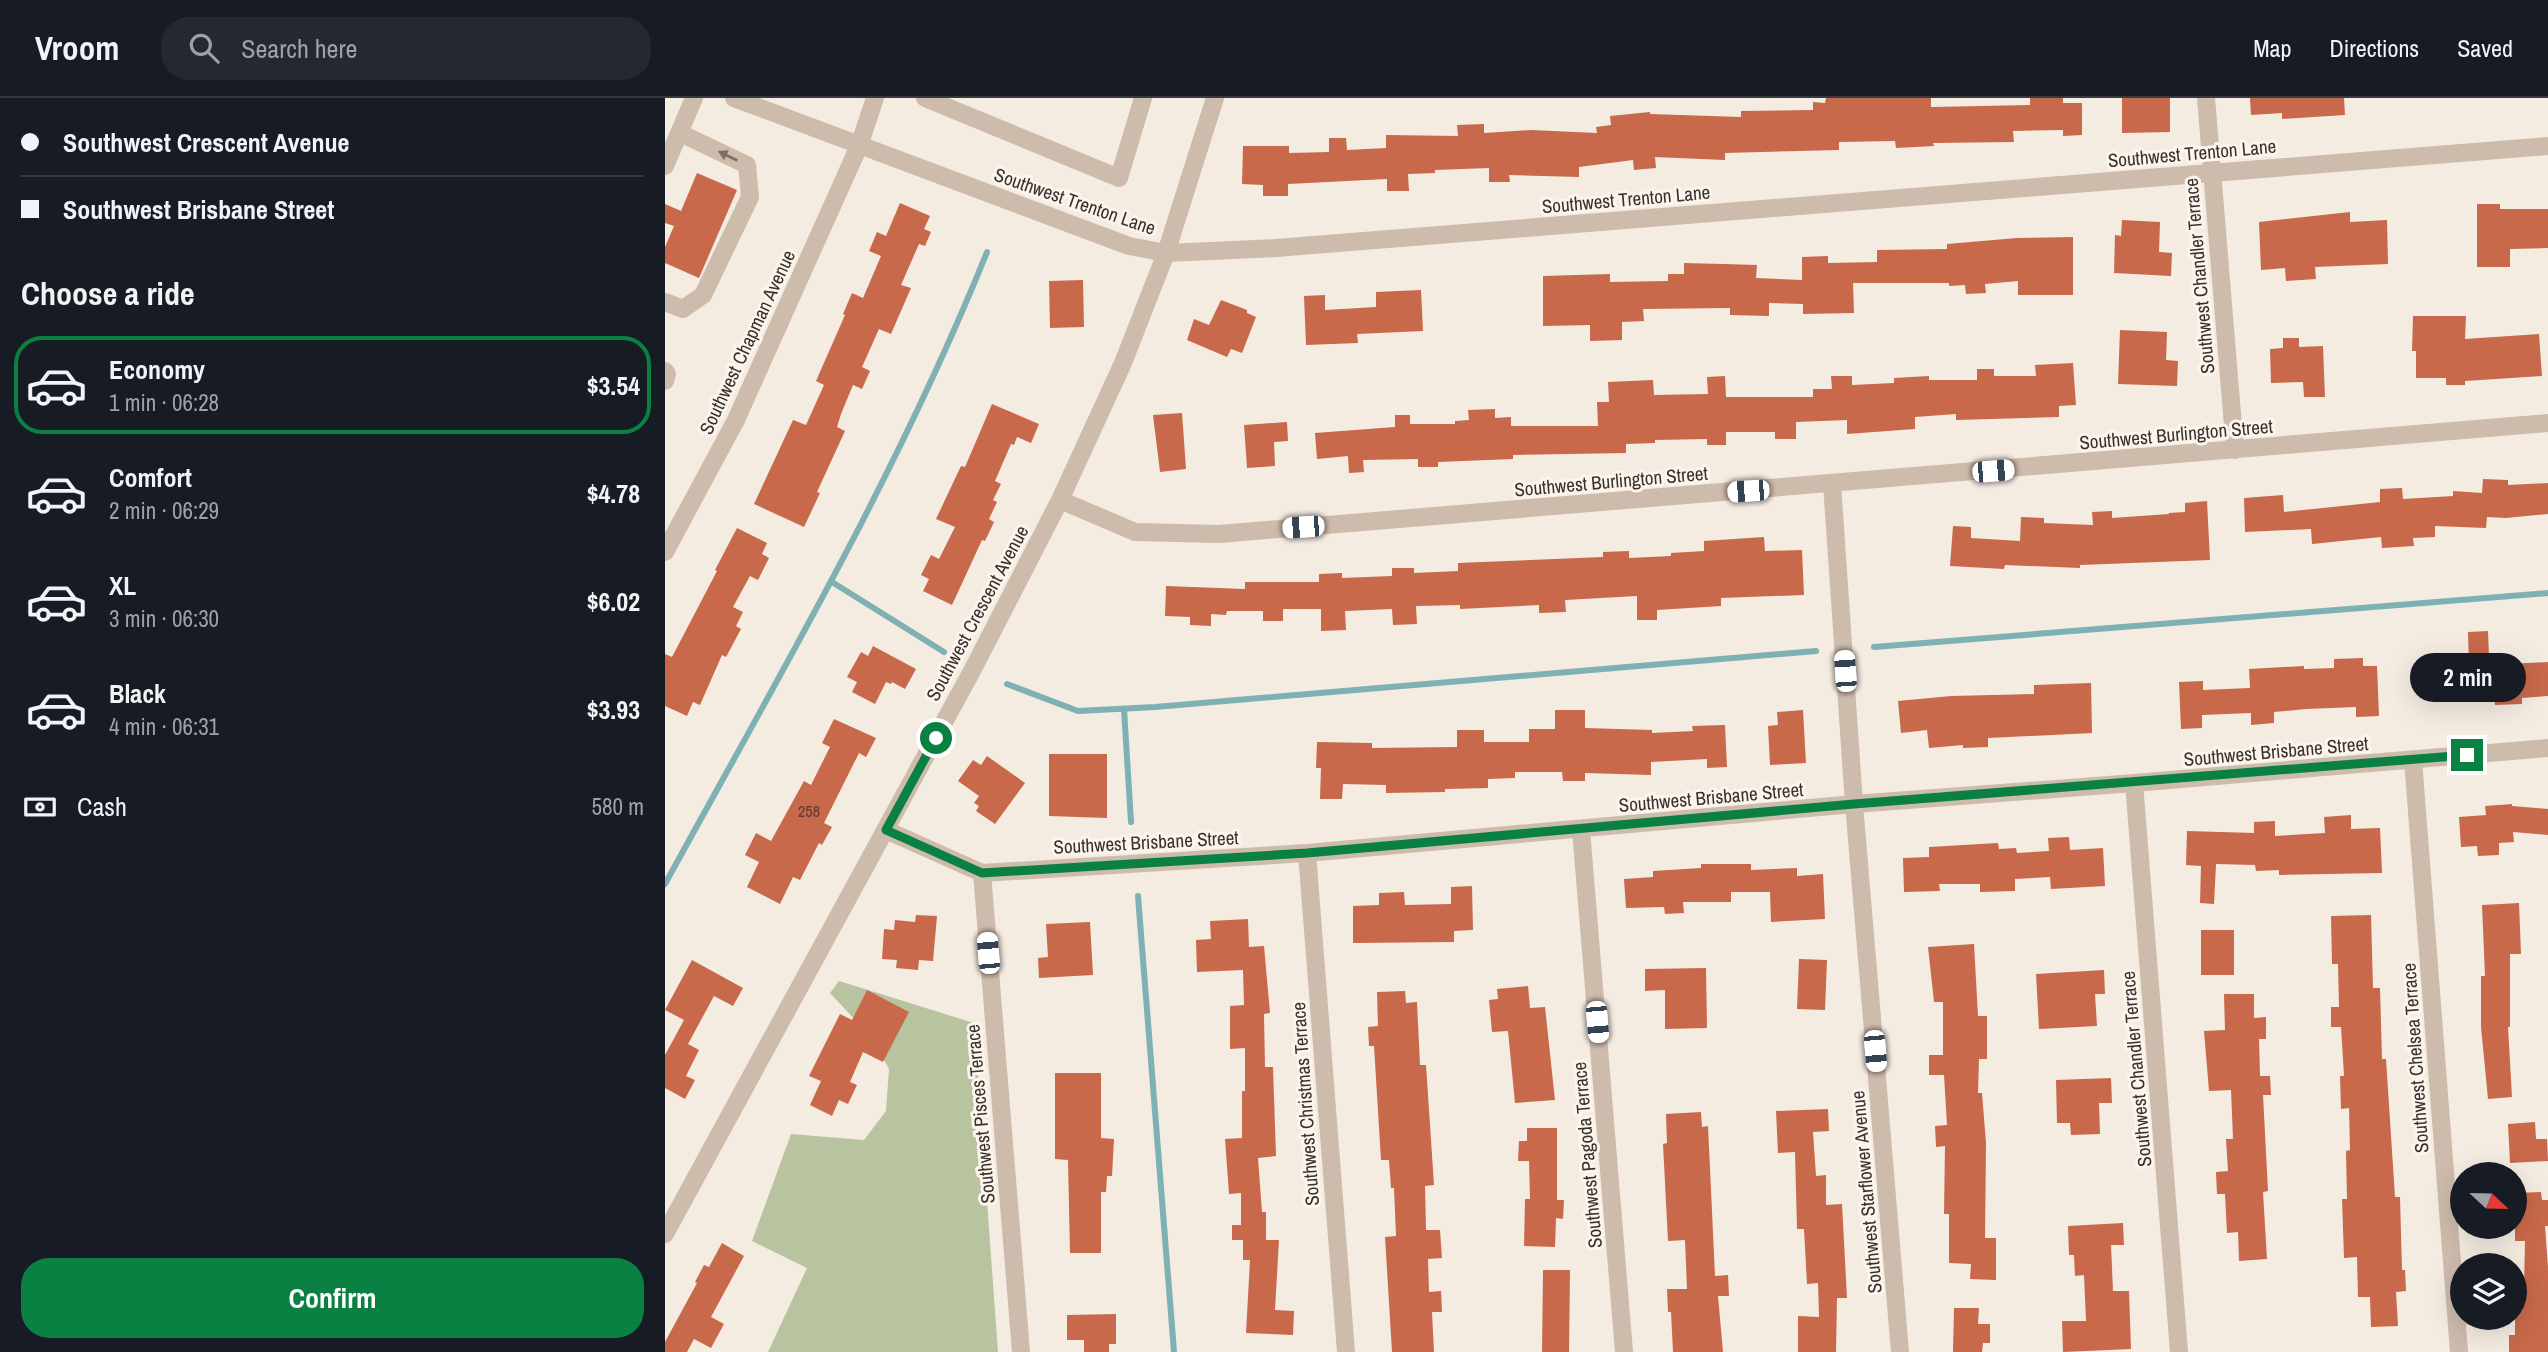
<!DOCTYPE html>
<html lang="en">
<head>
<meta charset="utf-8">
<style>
  body { margin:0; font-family:"Archivo Narrow",sans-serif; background:#242831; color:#f1f3f6; height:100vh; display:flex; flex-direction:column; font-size:26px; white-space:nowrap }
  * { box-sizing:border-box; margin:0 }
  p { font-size:23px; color:#9ea1a6 }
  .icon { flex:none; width:38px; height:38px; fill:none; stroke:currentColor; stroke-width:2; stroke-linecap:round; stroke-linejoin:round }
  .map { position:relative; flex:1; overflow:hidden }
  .side { display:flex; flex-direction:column; background:#171b24; width:665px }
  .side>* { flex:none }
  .guide { display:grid; align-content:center; height:154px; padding:0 21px; background:#171b24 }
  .needle { width:46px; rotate:112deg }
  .tools { position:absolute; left:1785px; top:1064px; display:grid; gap:14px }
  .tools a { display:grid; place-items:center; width:77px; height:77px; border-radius:50%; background:#171b24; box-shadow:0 7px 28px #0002; font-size:35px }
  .end { position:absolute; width:32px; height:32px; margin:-16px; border:9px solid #0b8043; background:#fff; box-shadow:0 0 0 4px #fff }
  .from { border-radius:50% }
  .bubble { position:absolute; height:49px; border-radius:24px; background:#171b24; box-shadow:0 7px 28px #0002; font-size:23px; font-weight:700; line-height:49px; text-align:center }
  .car { position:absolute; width:21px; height:42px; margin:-21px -10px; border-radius:9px; box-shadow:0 0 5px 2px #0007; background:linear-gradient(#fff 24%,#345 0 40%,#fff 0 76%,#345 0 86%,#fff 0) }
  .guide b { display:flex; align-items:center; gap:24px; height:66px; font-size:26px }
  .guide b+b { border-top:2px solid #363941 }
  .guide i { width:18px; height:18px; background:#f1f3f6 }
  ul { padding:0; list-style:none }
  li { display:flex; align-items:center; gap:21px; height:98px; margin:0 14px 10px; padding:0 7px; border:4px solid transparent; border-radius:28px }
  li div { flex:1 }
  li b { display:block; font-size:26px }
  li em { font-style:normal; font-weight:700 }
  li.on { border-color:#0b8043 }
  li>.icon { width:63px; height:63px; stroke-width:1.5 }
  h2 { padding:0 21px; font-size:32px; line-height:84px }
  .pay { display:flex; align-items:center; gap:18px; height:77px; padding:0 21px; font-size:26px }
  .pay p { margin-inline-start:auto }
  .cta { display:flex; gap:14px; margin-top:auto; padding:14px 21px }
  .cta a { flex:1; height:80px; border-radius:28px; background:#0b8043; color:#fff; font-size:28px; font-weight:700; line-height:80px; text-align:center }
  header { display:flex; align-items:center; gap:42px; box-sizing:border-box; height:98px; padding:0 35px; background:#171b24; border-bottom:2px solid #363941 }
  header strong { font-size:33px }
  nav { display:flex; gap:38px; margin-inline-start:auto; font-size:24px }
  .search { width:490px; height:63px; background:#242831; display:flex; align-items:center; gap:18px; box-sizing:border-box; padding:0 24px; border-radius:28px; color:#9ea1a6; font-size:26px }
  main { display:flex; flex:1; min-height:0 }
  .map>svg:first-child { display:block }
  .green { fill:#b8c4a0 }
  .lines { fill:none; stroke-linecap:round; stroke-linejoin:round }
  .stream { stroke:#7fb0b2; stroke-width:6 }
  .building { fill:#c8694b }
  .minor { stroke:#cdbbac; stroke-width:18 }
  .oneway { fill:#7d6f65 }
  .route { stroke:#0b8043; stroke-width:9 }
  .labels { text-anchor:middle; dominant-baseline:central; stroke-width:6; stroke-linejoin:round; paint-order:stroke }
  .number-label { font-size:16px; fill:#5e3e33 }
  .street-label { font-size:19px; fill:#3b302b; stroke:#fbf5ee }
</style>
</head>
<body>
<header>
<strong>Vroom</strong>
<div class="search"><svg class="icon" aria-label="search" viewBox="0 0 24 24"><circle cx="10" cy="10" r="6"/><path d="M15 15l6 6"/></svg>Search here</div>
<nav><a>Map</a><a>Directions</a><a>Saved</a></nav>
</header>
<main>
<section class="side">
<div class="guide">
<b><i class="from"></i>Southwest Crescent Avenue</b>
<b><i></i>Southwest Brisbane Street</b>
</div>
<h2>Choose a ride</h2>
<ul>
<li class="on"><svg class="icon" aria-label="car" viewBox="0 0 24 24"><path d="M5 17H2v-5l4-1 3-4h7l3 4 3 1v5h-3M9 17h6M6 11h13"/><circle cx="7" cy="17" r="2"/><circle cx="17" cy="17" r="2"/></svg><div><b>Economy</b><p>1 min · 06:28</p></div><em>$3.54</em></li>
<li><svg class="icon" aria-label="car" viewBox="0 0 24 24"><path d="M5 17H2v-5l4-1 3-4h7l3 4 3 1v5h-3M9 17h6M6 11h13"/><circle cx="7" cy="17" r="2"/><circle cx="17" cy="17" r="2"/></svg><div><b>Comfort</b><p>2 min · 06:29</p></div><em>$4.78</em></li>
<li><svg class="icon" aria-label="car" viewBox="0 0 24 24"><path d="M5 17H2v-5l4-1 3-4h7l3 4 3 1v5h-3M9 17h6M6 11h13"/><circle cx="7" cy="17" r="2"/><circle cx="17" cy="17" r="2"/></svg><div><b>XL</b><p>3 min · 06:30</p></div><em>$6.02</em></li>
<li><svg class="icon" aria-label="car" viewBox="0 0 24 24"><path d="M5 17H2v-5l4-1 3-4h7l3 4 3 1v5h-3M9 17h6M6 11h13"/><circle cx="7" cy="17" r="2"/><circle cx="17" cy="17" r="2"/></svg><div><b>Black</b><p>4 min · 06:31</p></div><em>$3.93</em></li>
</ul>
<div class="pay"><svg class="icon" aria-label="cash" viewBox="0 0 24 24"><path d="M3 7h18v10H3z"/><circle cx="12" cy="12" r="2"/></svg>Cash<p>580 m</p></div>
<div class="cta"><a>Confirm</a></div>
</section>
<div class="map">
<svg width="1883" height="1254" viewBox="0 0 1883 1254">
  <rect width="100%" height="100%" fill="#f4ebe1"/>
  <!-- green -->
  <path class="green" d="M174,883L309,925L333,1254H103L142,1170L87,1143L126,1036L199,1042L221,1013L224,971L208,941L165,895Z"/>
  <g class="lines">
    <!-- stream -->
    <path class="stream" d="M167,484L279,554
      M1209,549L1883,495
      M342,586L413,613L490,609L1151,553
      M459,611L466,724
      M0,786C114,578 233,375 322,154
      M473,798L509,1254"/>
  </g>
  <!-- building -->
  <path class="building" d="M1161,0H1266V9L1365,7V0H1398V5H1417V37L1398,38V32L1348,33L1349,44L1268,45L1269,48L1231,50L1230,43L1174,44V52L1060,55V62L990,59L991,70L969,72L968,62L914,69V79L844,77L845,84H824V70L770,72V75L743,76L744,93H722V81L623,86V98H598V87L577,86L578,48H624V55L664,54V40H681L682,52L721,50V37L793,38L792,27L819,26V35L866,32L932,35L931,29L946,27L945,18L985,14V16L1076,19V13L1148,12V4L1160,5Z
    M1457,0H1505V34L1457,35Z
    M1585,0H1679L1680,17L1617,21V15L1586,17Z
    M32,75L72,92L34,180L0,165V149L9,128L0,125V106L16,113Z
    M235,105L265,118L259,131L266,134L260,148L254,146L236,187L246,190L226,236L214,231L197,269L205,273L197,291L188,287L176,316L172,329L180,333L152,394L155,395L139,429L89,406L128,322L141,327L159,287L151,283L180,217L178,216L187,195L198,200L216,158L204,153L212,134L221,138Z
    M1812,106H1835V111H1883V150L1845,151V169H1812Z
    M1685,114V124L1722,122L1723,166L1650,169L1651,181L1621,183L1620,170L1596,172L1594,124Z
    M1457,122L1495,124L1494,154L1507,155L1506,178L1449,175L1450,137L1456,138Z
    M1408,139V197H1353V183L1320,186L1321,195L1301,196L1300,187L1284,188V185H1188L1189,215L1138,216V206L1104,205V218L1065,217V210L978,211L979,223L957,224V242L925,243V227L878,228V178L945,176V184L1003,183V176H1019V165L1058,166L1092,167L1091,180L1137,182V159L1163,158V165L1212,164V152L1282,151V146L1352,140Z
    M418,182L419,229L385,230L384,183Z
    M756,192L758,233L692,236L693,245L641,247L639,198L660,197V212L711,209V194Z
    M556,202L582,212V215L591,219L577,255L566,251L562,259L522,242L529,221L544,227Z
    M1748,218H1801L1800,241L1874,236L1877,278L1800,283V287H1781V280H1751V253H1747Z
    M1455,232L1502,234L1501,262L1513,263L1512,288L1453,286Z
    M1618,240H1634V249L1658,248L1660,299H1639L1638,284L1606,285L1605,251L1618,250Z
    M1408,265L1411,307L1394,308V319L1291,322V316L1250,319V331L1182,336V322L1131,324V341H1110V334H1061V347H1042V341L990,342V345L961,346V355L848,357V361L773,364V369H753V361L698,362L699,374L684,375L683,358L652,361L650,335L730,329V317H745V326H790V323L804,322L803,312L830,311V320L846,319V328H933L932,304H944L943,284L988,282L989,297L1043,296L1042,279L1060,278L1061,299H1148V291H1167L1166,278H1187V287L1229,285V280L1264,278V282H1312V271H1329V278H1371L1370,267Z
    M327,306L374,326L366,345L352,339L349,347L346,346L330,383L336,386L328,402L332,404L324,421L329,424L320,443L317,442L287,507L258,493L264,481L256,477L266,457L274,461L290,429L271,421L296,368L300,369Z
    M517,315L521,371L495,374L488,317Z
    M622,324L623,343L609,344L610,368L582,370L579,327Z
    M1818,381L1843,382V387L1883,385V416L1841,420L1822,419L1821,430L1770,428V439L1748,440L1749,448L1717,450L1716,439L1647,446L1646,431L1580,434L1579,400L1618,397L1619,414L1715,404V391L1737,390L1738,401L1788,398V393L1817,395Z
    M1542,403L1545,462L1415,467V470L1340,467L1339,471L1285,468L1288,428L1306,429V440L1355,443L1356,419L1379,420V425L1428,427L1427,414L1447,413V420L1504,416V415L1520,414V405Z
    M72,430L102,445L97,456L104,460L93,482L85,478L68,509L78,514L71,528L76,531L61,559L57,557L35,607L28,604L22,618L0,608V556L7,559L52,473L50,472Z
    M1099,439L1100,453L1137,452L1139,497L1056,500V508L992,512V522H972V498L900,502L901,514L874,515V507L795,511V507L751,508L752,526L728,527L727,511L680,513L681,532L656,533V511H618V523H598V513H562L561,517L546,516V528L525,527V519L500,518L501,488L580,491V484H654V476L677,475V480L727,478V470H749V475L793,473V465L938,459V454L964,453V460L1006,458V455L1039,453V443Z
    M1823,533L1824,559L1841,558V566L1883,564V598L1857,600V606L1830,607L1829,597L1802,598L1800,570H1804L1803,534Z
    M208,548L251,571L240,591L227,584L226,586L221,584L210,606L187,594L192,584L182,579L196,554L203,558Z
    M1698,560V568H1712L1714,618L1691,619V609L1641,611L1609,614V625L1586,627V615L1537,617V630L1516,631L1514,584L1538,583V592L1585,590L1584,571L1639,568V571L1669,570V561Z
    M1426,585L1427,635L1323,640V649L1298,650V647L1264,650L1262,632L1236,635L1233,603L1286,598L1369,596V587Z
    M890,612H920V630L987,632V635L1028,633L1027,628L1060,627L1062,669L1042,670V661L986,664V677L920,675V683H898L897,674H850V680L823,681V690L780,691V694L721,695V687L678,686L677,701H655L656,670H651L652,644L707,645V650L792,649V632H819V644H864V631H890Z
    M1138,612L1141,665L1105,667L1103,628L1113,627L1112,614Z
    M169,621L211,640L201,659L194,655L159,725L167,729L157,747L154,745L135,782L128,779L115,806L82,789L94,764L80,757L91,735L106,743L139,683L146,687L165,649L157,645Z
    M384,656H442V720L384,718Z
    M322,658L360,685L330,726L311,713L314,708L309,705L314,698L293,683L308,662L316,667Z
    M1847,706V708L1883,711V737L1848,734L1849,744L1834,745V757L1813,758L1812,748L1796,749L1794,719L1821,717L1820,708Z
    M1686,717V731L1715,730L1717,775L1614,777V772L1591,773L1590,767L1551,766L1549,806L1535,805L1536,768L1521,767L1522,733L1589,735V724L1610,723V738L1660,735L1659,719Z
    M1404,739L1405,752L1438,750L1440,788L1386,791L1385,779L1350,781V793L1315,794V786H1274L1275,793L1239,794L1238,760L1264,759V749L1333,745L1334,751L1351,750L1352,755L1384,753L1383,740Z
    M1036,766H1086V772L1132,770V778L1158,776L1160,821L1106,824L1105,794H1066V804H1018L1019,815L1000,816L999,809L961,810L959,781L988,779V773L1036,770Z
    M807,788L808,832L789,833V844L688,845V808L714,807V795L739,794L740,807L786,806V789Z
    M1854,805L1856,856H1845V929H1843L1847,999L1823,1001L1816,929V878H1820L1817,807Z
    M251,817L272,818L268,863L254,862L253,872L231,870L232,862L217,861L219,831L229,832L230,822L250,824Z
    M1706,817L1708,890H1715L1717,961H1721L1730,1099H1735L1737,1172H1740L1741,1193L1731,1194L1733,1228L1706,1229L1705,1199H1693L1692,1159L1679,1160L1677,1101H1682L1681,1053L1685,1052L1684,1010L1676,1011L1675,978H1679L1676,929H1666V909H1674L1673,866H1667L1666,818Z
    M583,821L584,849L599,848L605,915L599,916L600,969H608L611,1058L593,1060L597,1114H601V1142H614L610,1212L629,1213L628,1237L581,1235L585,1162H578V1142H567V1127H576V1095L564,1096L560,1041L577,1040V993H580V950L565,951V908L579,907L578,872L532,874L531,842L546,841L545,823Z
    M425,824L428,877L374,880L373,860L383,859L381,826Z
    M1536,832H1569V877H1536Z
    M1309,846L1313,918H1322V961H1314L1313,995H1317L1321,1045L1320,1140H1331V1182L1305,1181L1306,1166L1284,1165V1116H1279L1280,1048L1271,1049L1270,1028L1282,1027L1279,977H1264V957H1278V904H1269L1263,849Z
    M1134,861L1162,862L1160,912L1132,911Z
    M27,862L78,890L68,908L49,898L23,946L34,952L21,978L30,982L20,1001L0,990V957L19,922L0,912Z
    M1041,870L1042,930L1000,931V892L980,893V871Z
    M1439,872L1440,896H1430L1432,928L1374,931L1371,876Z
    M863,888L865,910L880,909L890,1002L850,1005L843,933L827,934L824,902L833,901L832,891Z
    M202,892L244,914L218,964L198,954L185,984L192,987L183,1006L174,1002L167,1018L145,1007L156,983L144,978L175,916L187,922Z
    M740,893L741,905L752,904L755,967H761L769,1087L760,1088L761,1132H775L777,1160L763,1161L764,1194L776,1193L777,1214H767L769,1254H727L720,1139L731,1138L729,1090H726L724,1062H716L709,948H704L703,929L713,928L712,894Z
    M1559,896H1589V920L1601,919V941H1594L1595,978H1605L1606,997H1598L1603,1093L1598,1094L1602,1161L1574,1163L1573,1134L1562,1135L1560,1096H1552L1551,1074L1563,1073L1561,1041H1568L1566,992L1544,993L1539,933L1560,932Z
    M390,975H436V1040L449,1041L447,1078H442L441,1094H436V1155H405L403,1062L390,1061Z
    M1446,980L1447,1005H1434L1435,1036L1406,1037L1405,1025H1392L1391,982Z
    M1163,1011L1164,1033L1148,1034L1151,1078L1161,1077V1107L1177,1106L1182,1200H1172L1171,1254H1133V1218L1154,1219L1153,1185L1142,1186L1139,1131H1132L1130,1054L1113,1055L1111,1013Z
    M1036,1014L1037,1029L1043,1028L1050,1178L1063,1177L1064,1198H1053L1058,1254H1008L1006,1214H1003L1002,1191H1022L1020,1142L1003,1143L998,1046L1002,1045L1001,1016Z
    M1870,1024L1871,1041H1882L1883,1063L1845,1065L1843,1026Z
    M862,1030H892V1102H899L898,1121L891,1120L890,1149L859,1148L860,1101H865L864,1063H853L854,1043H862Z
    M1876,1094L1877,1102H1883V1128H1880L1883,1169V1254H1844V1237H1850V1188H1859L1860,1143H1850V1095Z
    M1458,1125L1459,1147H1446L1448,1193H1464L1466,1251L1398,1254L1397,1223H1421L1419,1177L1410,1178L1409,1157H1404L1403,1128Z
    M57,1145L79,1158L46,1219L59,1226L46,1250L29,1241L22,1254H0V1244L32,1185L30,1184L39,1167L44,1169Z
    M878,1172H905L904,1254H877Z
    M1289,1210H1314L1313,1226H1325V1245H1318L1317,1254H1288Z
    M451,1216V1246H444V1254H419V1242H402V1217Z"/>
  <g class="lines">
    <!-- minor -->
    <path class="minor" d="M69,0L464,148L501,155L611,150L1883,48
      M260,0L454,80L478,0
      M1541,0L1570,352
      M0,68L29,0
      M0,204L18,211L38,197L85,99L82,67L15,35
      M0,273L2,276L0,283
      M1167,386L1189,706L1235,1254
      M395,402L470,434L554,436L1883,325
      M0,454L71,322L194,48L210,0
      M1748,662L1794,1254
      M1469,685L1514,1254
      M221,732L317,775L642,755L1189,706L1469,685L1883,650
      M916,732L959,1254
      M642,755L681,1254
      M317,775L356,1254
      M0,1136L308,571L395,402L458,265L501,155L550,0"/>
  </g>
  <!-- one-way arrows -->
  <defs><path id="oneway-solid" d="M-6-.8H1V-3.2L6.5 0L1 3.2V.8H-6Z" transform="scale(1.75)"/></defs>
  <use class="oneway" href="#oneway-solid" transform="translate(63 58) rotate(-154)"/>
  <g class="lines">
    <!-- route -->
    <path class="route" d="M271,640L221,732L317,775L642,755L1189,706L1802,657"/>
  </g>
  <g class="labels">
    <!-- number labels -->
    <g class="number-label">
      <text x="144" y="713">258</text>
    </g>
    <!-- street labels -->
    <g class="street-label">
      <text transform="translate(1527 55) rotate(-5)">Southwest Trenton Lane</text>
      <text transform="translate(961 101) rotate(-5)">Southwest Trenton Lane</text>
      <text transform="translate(410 103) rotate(19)">Southwest Trenton Lane</text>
      <text transform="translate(1534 178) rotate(-95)">Southwest Chandler Terrace</text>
      <text transform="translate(82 244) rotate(-65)">Southwest Chapman Avenue</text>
      <text transform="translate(1511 336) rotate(-5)">Southwest Burlington Street</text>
      <text transform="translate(946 383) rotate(-5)">Southwest Burlington Street</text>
      <text transform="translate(312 515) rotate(-62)">Southwest Crescent Avenue</text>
      <text transform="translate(1611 653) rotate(-5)">Southwest Brisbane Street</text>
      <text transform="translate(1046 699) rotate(-5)">Southwest Brisbane Street</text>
      <text transform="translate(481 744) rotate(-3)">Southwest Brisbane Street</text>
      <text transform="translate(1750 960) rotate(-94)">Southwest Chelsea Terrace</text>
      <text transform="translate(1471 971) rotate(-95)">Southwest Chandler Terrace</text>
      <text transform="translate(640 1006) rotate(-94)">Southwest Christmas Terrace</text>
      <text transform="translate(315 1016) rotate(-95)">Southwest Pisces Terrace</text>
      <text transform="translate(922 1057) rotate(-95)">Southwest Pagoda Terrace</text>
      <text transform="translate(1201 1094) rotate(-95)">Southwest Starflower Avenue</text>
    </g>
  </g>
</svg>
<div class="tools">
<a><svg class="needle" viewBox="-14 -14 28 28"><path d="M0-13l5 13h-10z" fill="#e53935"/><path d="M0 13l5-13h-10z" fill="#9ea1a6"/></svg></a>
<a><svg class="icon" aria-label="layers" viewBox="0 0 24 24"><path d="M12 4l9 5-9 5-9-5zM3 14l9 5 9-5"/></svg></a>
</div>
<i class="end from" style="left:271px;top:640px"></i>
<i class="end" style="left:1802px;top:657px"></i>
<div class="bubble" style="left:1745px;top:555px;width:116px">2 min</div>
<i class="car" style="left:1328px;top:373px;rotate:85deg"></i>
<i class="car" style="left:1083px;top:393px;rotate:266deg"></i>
<i class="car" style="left:638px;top:429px;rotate:266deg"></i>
<i class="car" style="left:1180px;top:573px;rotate:356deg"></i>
<i class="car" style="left:323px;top:855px;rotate:355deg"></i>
<i class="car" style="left:932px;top:924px;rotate:175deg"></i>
<i class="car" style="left:1210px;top:953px;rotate:175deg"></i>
</div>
</main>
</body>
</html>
